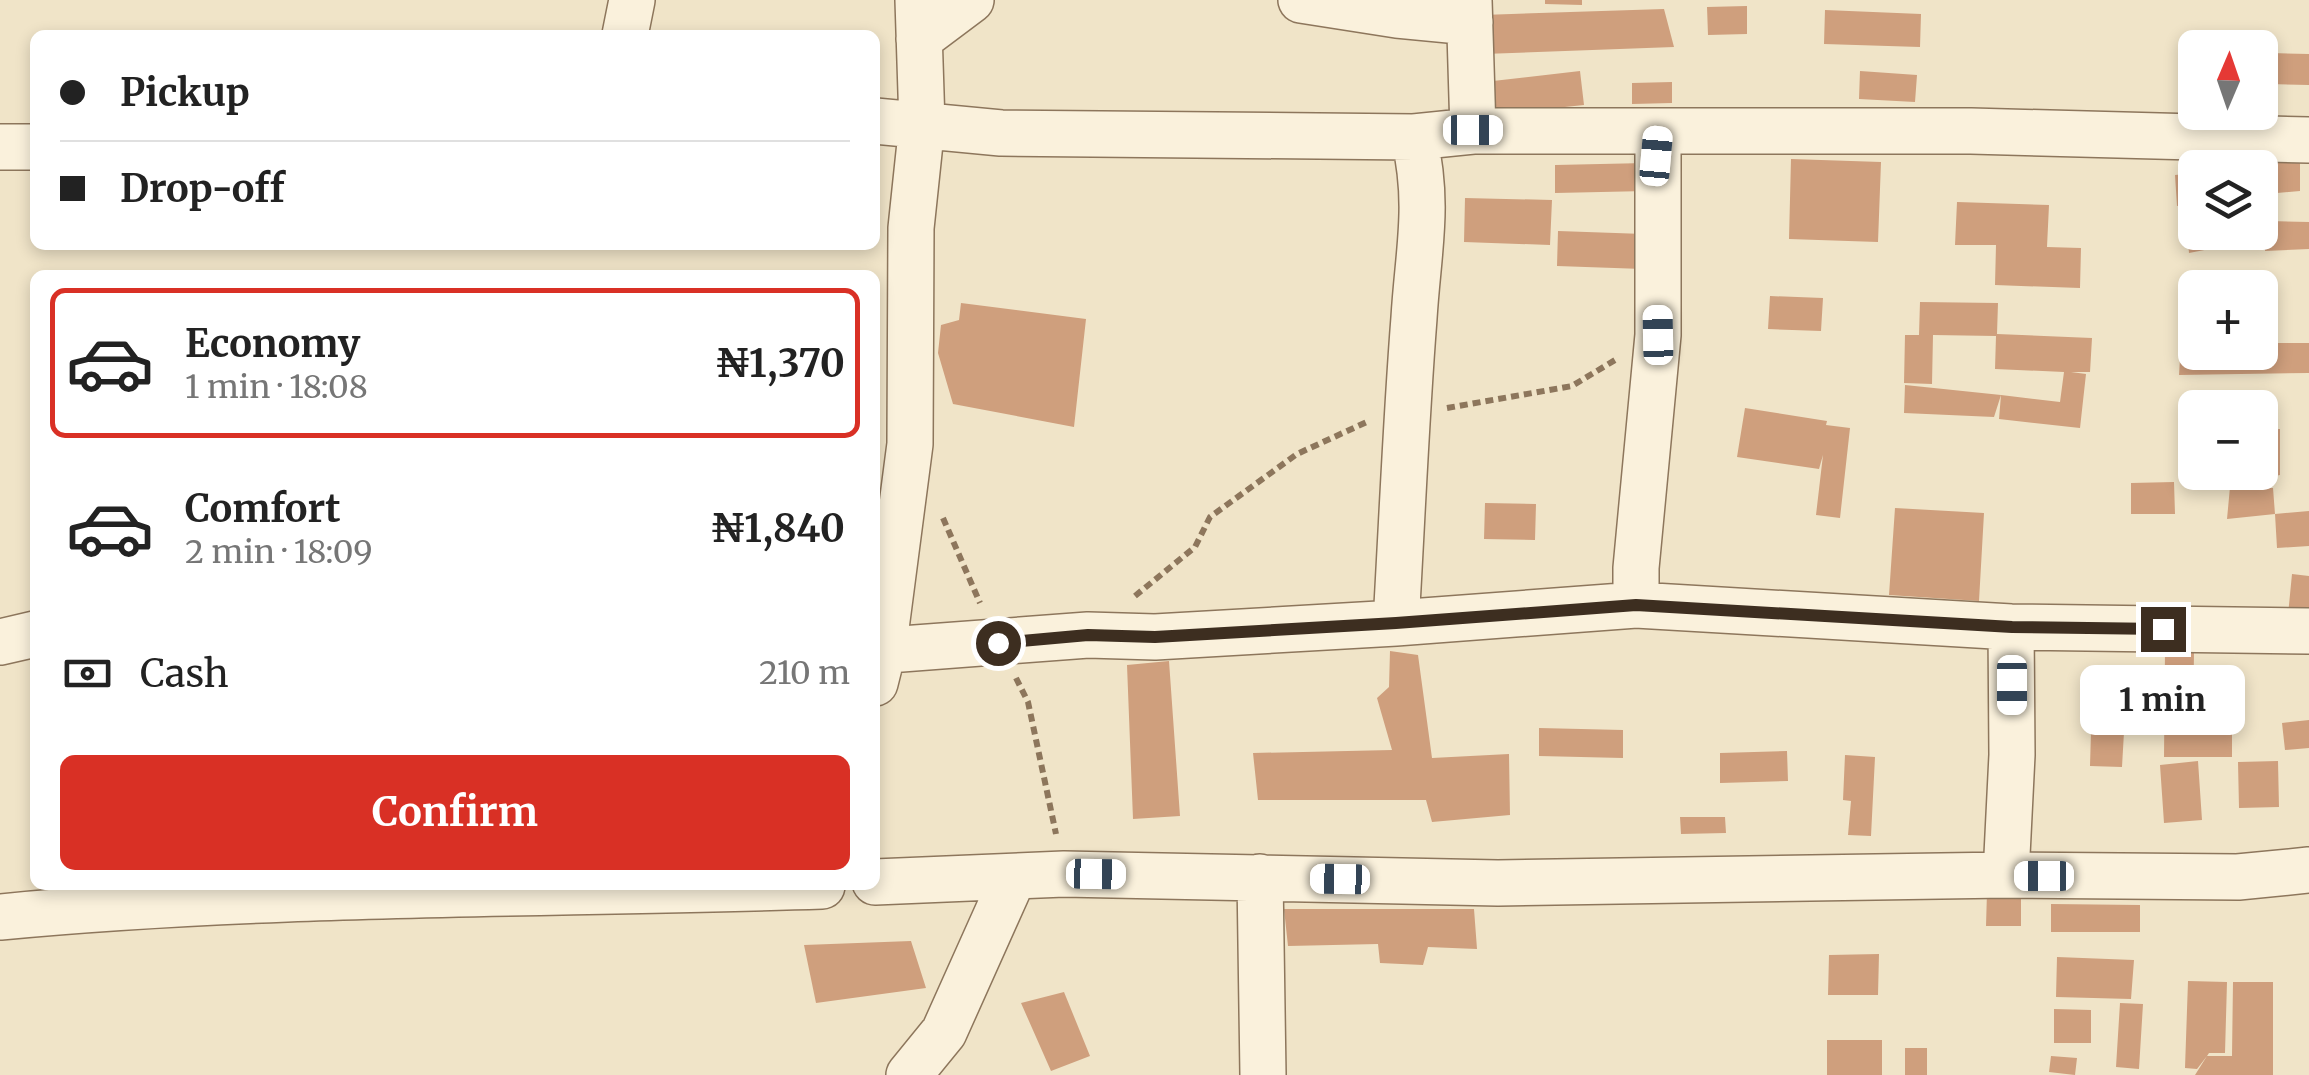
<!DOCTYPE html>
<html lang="en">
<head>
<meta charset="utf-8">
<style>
  body { margin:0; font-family:Merriweather,serif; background:#f6f6f6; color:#222; height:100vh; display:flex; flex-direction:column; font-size:38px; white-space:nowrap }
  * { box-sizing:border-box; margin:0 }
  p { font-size:32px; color:#767676 }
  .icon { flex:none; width:55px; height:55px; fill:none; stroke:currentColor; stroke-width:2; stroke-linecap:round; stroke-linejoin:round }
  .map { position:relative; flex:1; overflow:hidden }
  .panel { position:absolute; left:30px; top:270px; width:850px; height:620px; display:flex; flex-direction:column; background:#fff; border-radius:15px; box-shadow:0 5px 15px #0003 }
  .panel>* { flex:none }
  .hud { position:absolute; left:30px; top:30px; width:850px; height:220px; border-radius:15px; box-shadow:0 5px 15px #0003; display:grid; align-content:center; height:220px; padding:0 30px; background:#fff }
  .needle { width:65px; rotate:2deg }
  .buttons { position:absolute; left:2178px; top:30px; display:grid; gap:20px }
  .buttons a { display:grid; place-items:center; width:100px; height:100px; border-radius:15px; background:#fff; box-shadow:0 5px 15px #0003; font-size:50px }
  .end { position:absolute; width:45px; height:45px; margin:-22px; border:12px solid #3d2e20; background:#fff; box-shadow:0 0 0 5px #fff }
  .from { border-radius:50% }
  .bubble { position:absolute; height:70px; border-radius:15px; background:#fff; box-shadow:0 5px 15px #0003; font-size:32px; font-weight:700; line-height:70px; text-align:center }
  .car { position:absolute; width:30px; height:60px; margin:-30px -15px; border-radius:12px; box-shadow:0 0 8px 2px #0007; background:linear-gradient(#fff 24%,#345 0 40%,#fff 0 76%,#345 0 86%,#fff 0) }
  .hud b { display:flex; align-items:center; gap:35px; height:95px; font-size:38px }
  .hud b+b { border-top:2px solid #e0e0e0 }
  .hud i { width:25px; height:25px; background:#222 }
  ul { padding:18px 0 0; list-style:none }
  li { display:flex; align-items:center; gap:30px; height:150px; margin:0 20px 15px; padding:0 10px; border:5px solid transparent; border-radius:15px }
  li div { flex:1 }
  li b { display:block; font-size:38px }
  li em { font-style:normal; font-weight:700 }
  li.selected { border-color:#d93025 }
  li>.icon { width:90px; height:90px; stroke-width:1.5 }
  .pay { display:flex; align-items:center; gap:25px; height:110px; padding:0 30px; font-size:38px }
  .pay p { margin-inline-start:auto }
  .button { display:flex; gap:20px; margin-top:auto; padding:20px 30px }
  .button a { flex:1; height:115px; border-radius:15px; background:#d93025; color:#fff; font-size:40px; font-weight:700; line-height:115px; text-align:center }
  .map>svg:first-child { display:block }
  .building { fill:#cf9f7d }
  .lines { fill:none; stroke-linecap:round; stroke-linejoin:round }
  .street-casing { stroke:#8d765c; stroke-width:48 }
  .path { stroke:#8d765c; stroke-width:6; stroke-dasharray:8 5; stroke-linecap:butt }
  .street { stroke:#faf1dc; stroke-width:45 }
  .route { stroke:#3d2e20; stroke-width:12 }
</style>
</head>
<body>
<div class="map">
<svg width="2309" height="1075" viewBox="0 0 2309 1075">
  <rect width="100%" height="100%" fill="#f0e4c8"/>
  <!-- building -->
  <path class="building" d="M1545,0H1582V5L1545,4Z
    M1747,6V34L1708,35L1707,7Z
    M1664,9L1674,47L1484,54L1482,15Z
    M1825,10L1921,14L1920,47L1824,44Z
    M2271,53L2309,54V85L2269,84Z
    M1580,71L1584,105L1497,114L1493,81Z
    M1860,71L1917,75L1915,102L1859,99Z
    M1672,82V103L1632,104V83Z
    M2300,156V191L2266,194L2268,221L2309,222V249L2265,251L2266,240L2227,244L2225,232H2260V168L2250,165L2261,164L2260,157Z
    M1791,159L1881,162L1878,242L1789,239Z
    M1646,163L1647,191L1555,193V165Z
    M2195,173V203L2177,206L2175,175Z
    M1465,198L1552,200L1550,245L1464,242Z
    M1957,202L2049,205L2047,247L2081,248L2080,288L1995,285L1996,245H1955Z
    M2195,206V232H2223L2225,246L2189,253L2185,208Z
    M1558,231L1644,234L1643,269L1557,266Z
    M1770,296L1823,298L1821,331L1768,329Z
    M1920,302L1998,303L1997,334L2092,338L2090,372H2071L2086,374L2080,428L1999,419L2001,395L2060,402L2064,372L1995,369L1996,336L1933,335L1932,384L1904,383L1905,335H1919Z
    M961,303L1086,319L1074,427L953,404L938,353L941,325L959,320Z
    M2181,342H2195V352H2260V343H2309V373L2179,375Z
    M1905,385L2001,395L1994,417L1904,413Z
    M1745,408L1827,421L1826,425L1850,428L1840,518L1816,515L1823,455L1819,469L1737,457Z
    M2280,429V475L2251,481V472H2260V430Z
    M2174,482L2175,514H2131V483Z
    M2230,487L2273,488L2275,514L2227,519Z
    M1485,503L1536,504L1535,540L1484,539Z
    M1895,508L1984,513L1979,601L1889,595Z
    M2309,511V546L2277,548L2275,514Z
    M2292,574L2309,576V616L2288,615Z
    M1390,651L1418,655L1432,758L1509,754L1510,815L1432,822L1426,800H1258L1253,753L1392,750L1377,698L1389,687Z
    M2165,651H2194L2193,728H2232V757H2164Z
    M1169,661L1180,816L1133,819L1127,665Z
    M2309,720V748L2285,750L2282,723Z
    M1539,728L1623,730V758L1539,756Z
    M2091,732H2124L2122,767L2090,766Z
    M1787,751L1788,781L1720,783V753Z
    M1845,755L1875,757L1871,836L1848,835L1851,801L1843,800Z
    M2198,761L2202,820L2164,823L2160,765Z
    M2278,761L2279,807L2239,808L2238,762Z
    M1680,817H1725L1726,833L1681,834Z
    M1987,892H2021V926H1986Z
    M2051,904L2140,905V932H2051Z
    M1284,909H1474L1477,949L1428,947L1423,965L1380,963L1378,944L1288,946Z
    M911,941L926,988L816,1003L804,945Z
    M1879,954L1878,995H1828L1829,955Z
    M2057,957L2134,960L2131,999L2056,997Z
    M2188,981L2227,982L2225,1053H2209L2207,1056H2232L2233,982H2273V1075H2195L2207,1056L2197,1069L2185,1068Z
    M1064,992L1090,1056L1051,1071L1021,1003Z
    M2120,1003L2143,1004L2139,1069L2116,1067Z
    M2054,1009L2091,1010V1043H2054Z
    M1827,1040H1882V1075H1827Z
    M1905,1048H1927V1075H1905Z
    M2051,1056L2077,1058L2075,1075L2049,1072Z"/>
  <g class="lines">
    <!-- street casing -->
    <g class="street-casing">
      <path id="street" d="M1301,0L1397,15L1470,22
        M1469,0L1473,131
        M625,35L632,0
        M919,39L971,0
        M875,121L1001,133L1414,137L1473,131H1971L2309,140
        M0,147H35
        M1636,605L2011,627L2309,631
        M1396,623C1402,521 1406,420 1414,318C1418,251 1430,206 1414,137
        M0,642L35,634
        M875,651L1088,635L1155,637L1396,623L1636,605V568L1658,335V132
        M875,683L883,651L910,444L911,228L922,124L918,0
        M2006,875L2012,755L2011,627
        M1260,877L1263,1075
        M875,882L1064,874L1498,883L2006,875L2238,877L2309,870
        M0,917C274,891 548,895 822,886
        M909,1075L944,1032L1013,878"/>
    </g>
    <!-- path -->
    <path class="path" d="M1447,408L1572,386L1615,360
      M943,518L980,603
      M1135,596L1195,547L1210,517L1297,454L1369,421
      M1016,678L1028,702L1056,834"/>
    <!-- street -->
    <use href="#street" class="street"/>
  </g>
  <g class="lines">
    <!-- route -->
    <path class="route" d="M998,643L1088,635L1155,637L1396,623L1636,605L2012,627L2163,629"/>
  </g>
</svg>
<div class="buttons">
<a><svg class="needle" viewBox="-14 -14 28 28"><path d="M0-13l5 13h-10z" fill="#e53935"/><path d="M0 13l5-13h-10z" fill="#767676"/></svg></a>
<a><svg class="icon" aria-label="layers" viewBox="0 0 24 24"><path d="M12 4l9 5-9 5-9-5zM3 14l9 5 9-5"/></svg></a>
<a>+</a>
<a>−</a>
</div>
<i class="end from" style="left:998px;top:643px"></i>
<i class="end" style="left:2163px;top:629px"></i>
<div class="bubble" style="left:2080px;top:665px;width:165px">1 min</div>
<i class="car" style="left:1473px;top:130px;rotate:90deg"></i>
<i class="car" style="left:1656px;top:156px;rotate:5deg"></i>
<i class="car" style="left:1658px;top:335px;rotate:359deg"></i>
<i class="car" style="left:2012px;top:685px;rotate:180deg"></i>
<i class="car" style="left:1096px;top:874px;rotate:91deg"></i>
<i class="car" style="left:2044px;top:876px;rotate:270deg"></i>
<i class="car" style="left:1340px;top:879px;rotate:271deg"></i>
<div class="hud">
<b><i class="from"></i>Pickup</b>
<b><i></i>Drop-off</b>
</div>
<section class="panel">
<ul>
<li class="selected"><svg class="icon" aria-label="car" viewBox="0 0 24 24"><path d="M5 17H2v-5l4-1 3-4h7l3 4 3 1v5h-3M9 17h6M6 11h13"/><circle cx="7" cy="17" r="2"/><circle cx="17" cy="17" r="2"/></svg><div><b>Economy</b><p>1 min · 18:08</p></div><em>₦1,370</em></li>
<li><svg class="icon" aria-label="car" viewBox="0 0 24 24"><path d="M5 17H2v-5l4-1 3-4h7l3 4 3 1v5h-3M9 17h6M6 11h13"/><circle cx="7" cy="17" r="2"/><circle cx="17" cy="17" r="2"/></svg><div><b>Comfort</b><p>2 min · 18:09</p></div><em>₦1,840</em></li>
</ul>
<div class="pay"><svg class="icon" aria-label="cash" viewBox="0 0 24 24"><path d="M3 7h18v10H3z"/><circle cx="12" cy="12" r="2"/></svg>Cash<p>210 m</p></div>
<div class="button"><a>Confirm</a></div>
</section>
</div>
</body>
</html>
